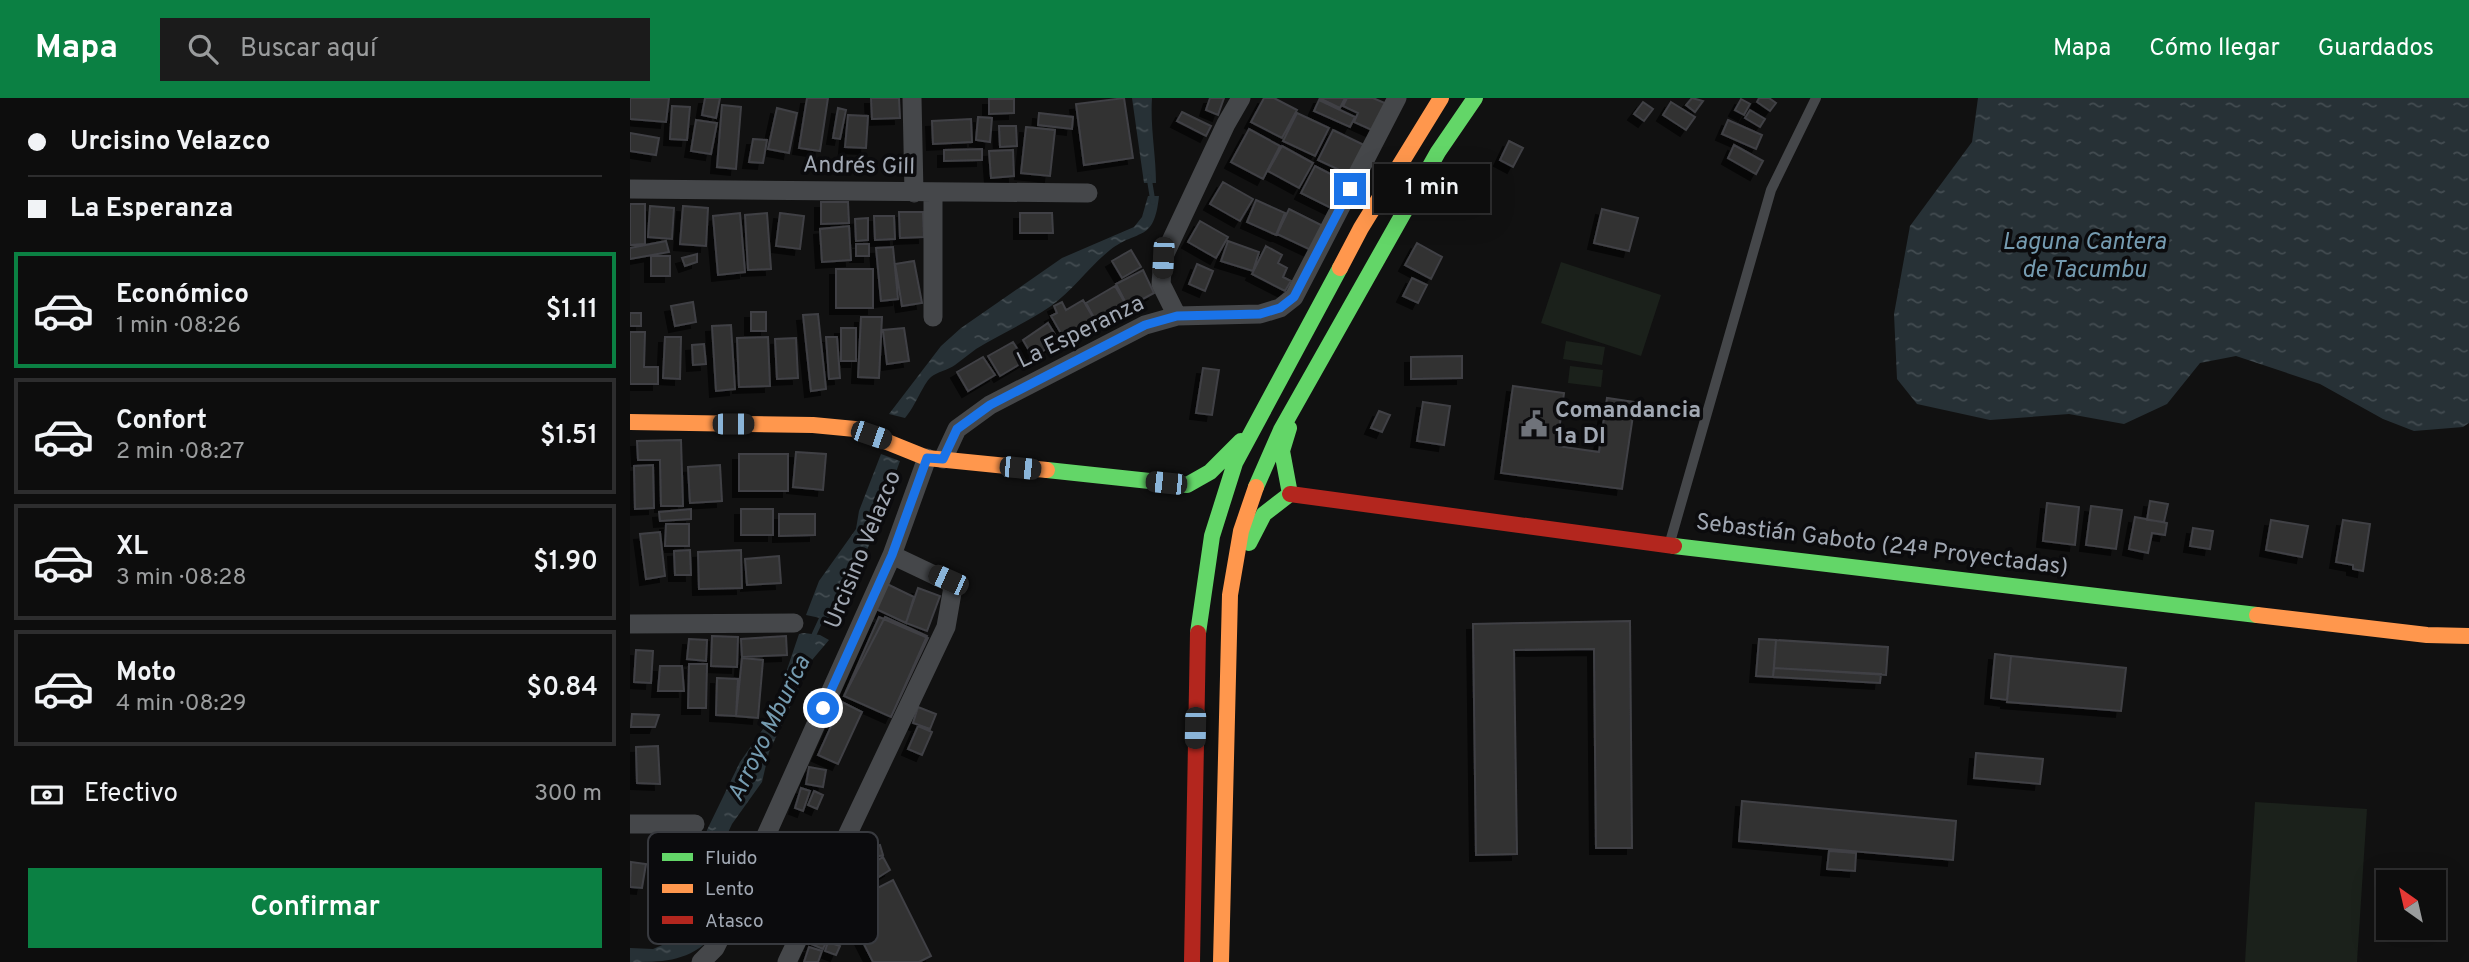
<!DOCTYPE html>
<html lang="es">
<head>
<meta charset="utf-8">
<style>
  body { margin:0; font-family:Overpass,sans-serif; background:#1b1b1b; color:#f1f3f6; height:100vh; display:flex; flex-direction:column; font-size:26px; white-space:nowrap }
  * { box-sizing:border-box; margin:0 }
  p { font-size:23px; color:#9a9c9d }
  .icon { flex:none; width:38px; height:38px; fill:none; stroke:currentColor; stroke-width:2; stroke-linecap:round; stroke-linejoin:round }
  .map { position:relative; flex:1; overflow:hidden }
  .details { display:flex; flex-direction:column; background:#0d0d0d; width:630px }
  .details>* { flex:none }
  .top-card { display:grid; align-content:center; height:154px; padding:0 28px; background:#0d0d0d }
  .needle { width:46px; rotate:326deg }
  .controls { position:absolute; left:1746px; top:772px; display:grid; gap:14px }
  .controls a { display:grid; place-items:center; width:70px; height:70px; border-radius:0px; background:#0d0d0d; box-shadow:0 7px 28px #0002,0 0 0 2px #2d2d2e; font-size:35px }
  .end { position:absolute; width:32px; height:32px; margin:-16px; border:9px solid #1a73e8; background:#fff; box-shadow:0 0 0 4px #fff }
  .from { border-radius:50% }
  .bubble { position:absolute; height:49px; border-radius:0px; background:#0d0d0d; box-shadow:0 7px 28px #0002,0 0 0 2px #2d2d2e; font-size:23px; font-weight:600; line-height:49px; text-align:center }
  .car { position:absolute; width:21px; height:42px; margin:-21px -10px; border-radius:9px; box-shadow:0 0 5px 2px #0007; background:linear-gradient(#222 24%,#8ab4d8 0 40%,#222 0 76%,#8ab4d8 0 86%,#222 0) }
  .top-card b { display:flex; align-items:center; gap:24px; height:66px; font-size:26px }
  .top-card b+b { border-top:2px solid #2d2d2e }
  .top-card i { width:18px; height:18px; background:#f1f3f6 }
  ul { padding:0; list-style:none }
  li { display:flex; align-items:center; gap:21px; height:116px; margin:0 14px 10px; padding:0 14px; border:4px solid #2d2d2e; border-radius:0px }
  li div { flex:1 }
  li b { display:block; font-size:26px }
  li em { font-style:normal; font-weight:600 }
  li.on { border-color:#0b8043 }
  li>.icon { width:63px; height:63px; stroke-width:1.5 }
  .pay { display:flex; align-items:center; gap:18px; height:77px; padding:0 28px; font-size:26px }
  .pay p { margin-inline-start:auto }
  .button { display:flex; gap:14px; margin-top:auto; padding:14px 28px }
  .button a { flex:1; height:80px; border-radius:0px; background:#0b8043; color:#fff; font-size:28px; font-weight:600; line-height:80px; text-align:center }
  header { display:flex; align-items:center; gap:42px; box-sizing:border-box; height:98px; padding:0 35px; background:#0b8043; color:#fff }
  header strong { font-size:33px }
  nav { display:flex; gap:38px; margin-inline-start:auto; font-size:24px }
  .search { width:490px; height:63px; background:#1b1b1b; display:flex; align-items:center; gap:18px; box-sizing:border-box; padding:0 24px; border-radius:0px; color:#9a9c9d; font-size:26px }
  main { display:flex; flex:1; min-height:0 }
  .map>svg:first-child { display:block }
  .pitch { fill:#1b211b }
  .water { fill:url(#water-ripples) }
  .lines { fill:none; stroke-linecap:round; stroke-linejoin:round }
  .stream { stroke:#273136; stroke-width:5 }
  .building { fill:#313133; stroke:#404145; stroke-width:2; filter:url(#shadow) }
  .lane { stroke:#45474a; stroke-width:10 }
  .street { stroke:#45474a; stroke-width:19 }
  .fast { stroke:#63d668; stroke-width:16 }
  .slow { stroke:#ff974d; stroke-width:16 }
  .jam { stroke:#b3261e; stroke-width:16 }
  .route { stroke:#1a73e8; stroke-width:9 }
  .labels { text-anchor:middle; dominant-baseline:central; stroke-width:7; stroke-linejoin:round; paint-order:stroke }
  .street-label { font-size:23px; fill:#a1a8b3; stroke:#0b0b0d }
  .poi-label { font-size:23px; font-weight:bold; fill:#a1a8b3; stroke:#0b0b0d; text-anchor:start }
  .water-label { font-size:24px; font-style:italic; fill:#759bb0; stroke:#0b0b0d }
  .key { fill:#0b0b0d; stroke:#383a3f; stroke-width:2 }
  .key-label { font-size:19px; fill:#a1a8b3 }
</style>
</head>
<body>
<header>
<strong>Mapa</strong>
<div class="search"><svg class="icon" aria-label="search" viewBox="0 0 24 24"><circle cx="10" cy="10" r="6"/><path d="M15 15l6 6"/></svg>Buscar aquí</div>
<nav><a>Mapa</a><a>Cómo llegar</a><a>Guardados</a></nav>
</header>
<main>
<section class="details">
<div class="top-card">
<b><i class="from"></i>Urcisino Velazco</b>
<b><i></i>La Esperanza</b>
</div>
<ul>
<li class="on"><svg class="icon" aria-label="car" viewBox="0 0 24 24"><path d="M5 17H2v-5l4-1 3-4h7l3 4 3 1v5h-3M9 17h6M6 11h13"/><circle cx="7" cy="17" r="2"/><circle cx="17" cy="17" r="2"/></svg><div><b>Económico</b><p>1 min · 08:26</p></div><em>$1.11</em></li>
<li><svg class="icon" aria-label="car" viewBox="0 0 24 24"><path d="M5 17H2v-5l4-1 3-4h7l3 4 3 1v5h-3M9 17h6M6 11h13"/><circle cx="7" cy="17" r="2"/><circle cx="17" cy="17" r="2"/></svg><div><b>Confort</b><p>2 min · 08:27</p></div><em>$1.51</em></li>
<li><svg class="icon" aria-label="car" viewBox="0 0 24 24"><path d="M5 17H2v-5l4-1 3-4h7l3 4 3 1v5h-3M9 17h6M6 11h13"/><circle cx="7" cy="17" r="2"/><circle cx="17" cy="17" r="2"/></svg><div><b>XL</b><p>3 min · 08:28</p></div><em>$1.90</em></li>
<li><svg class="icon" aria-label="car" viewBox="0 0 24 24"><path d="M5 17H2v-5l4-1 3-4h7l3 4 3 1v5h-3M9 17h6M6 11h13"/><circle cx="7" cy="17" r="2"/><circle cx="17" cy="17" r="2"/></svg><div><b>Moto</b><p>4 min · 08:29</p></div><em>$0.84</em></li>
</ul>
<div class="pay"><svg class="icon" aria-label="cash" viewBox="0 0 24 24"><path d="M3 7h18v10H3z"/><circle cx="12" cy="12" r="2"/></svg>Efectivo<p>300 m</p></div>
<div class="button"><a>Confirmar</a></div>
</section>
<div class="map">
<svg width="1839" height="864" viewBox="0 0 1839 864">
  <defs>
    <pattern id="water-ripples" width="26" height="14" patternUnits="userSpaceOnUse" patternTransform="scale(1.75)"><rect width="26" height="14" fill="#273136"/><path d="M2 4q2-2 4 0t4 0M15 11q2-2 4 0t4 0" fill="none" stroke="#434c51"/></pattern>
    <filter id="shadow"><feDropShadow dx="-6" dy="6" stdDeviation="0" flood-color="#0009"/></filter>
  </defs>
  <rect width="100%" height="100%" fill="#111"/>
  <!-- pitch -->
  <path class="pitch" d="M931,164L1031,197L1011,258L911,225Z
    M936,243L975,249L972,267L933,261Z
    M940,268L973,272L971,289L938,285Z
    M1625,704L1737,711L1727,864H1615Z"/>
  <!-- water -->
  <path class="water" d="M502,0H522C520,29 526,57 526,85H514Z
    M1348,0H1839V325L1833,329L1784,333L1753,321L1690,286L1606,258L1570,265L1537,306L1494,326L1439,316L1360,322L1287,306L1267,281L1264,216L1280,128L1342,44Z
    M518,98H529C524,145 509,130 480,152C459,169 443,192 421,208C398,224 370,236 346,251C339,256 332,262 325,267C318,272 307,274 301,279C293,286 285,309 275,320L259,316L311,248L331,230L432,160L504,129L512,119Z
    M251,356L270,363L243,438L209,516L195,521L176,517L189,483L226,431L229,413Z
    M174,535L190,537L199,542L182,562L139,654L132,684L102,726L88,756C95,778 83,791 79,810C77,818 79,834 78,843C55,864 31,864 0,864V850L23,851L37,845L64,808L77,732L110,664L133,631L146,604L169,536Z"/>
  <g class="lines">
    <!-- stream -->
    <path class="stream" d="M519,79L523,104
      M182,541L194,515"/>
  </g>
  <!-- building -->
  <path class="building" d="M0,0H39L36,24L0,21Z
    M75,0H90L86,20L72,17Z
    M177,0H198L190,53L169,50Z
    M241,0H269L270,20L242,21Z
    M494,0L503,60L454,67L446,6Z
    M580,0H594L588,17L576,12Z
    M634,0H644L667,12L652,40L621,24Z
    M689,0H715L710,10Z
    M717,0H743L757,6L744,33L724,24L728,15L713,8Z
    M1062,0L1073,3L1065,14L1056,7Z
    M1129,0H1139L1146,5L1140,13L1127,4Z
    M359,1H384V15L359,16Z
    M1111,1L1120,6L1114,17L1105,12Z
    M689,2L725,19L720,29L684,13Z
    M1013,4L1023,11L1014,23L1004,16Z
    M1041,4L1065,19L1056,32L1033,17Z
    M92,7L111,9L106,71L87,69Z
    M42,8L60,9L57,42L40,41Z
    M147,10L167,15L159,55L138,51Z
    M208,10L216,12L210,41L203,40Z
    M1120,12L1135,21L1130,29L1115,20Z
    M552,14L581,28L576,38L547,23Z
    M409,15L443,19L442,31L408,27Z
    M667,15L699,30L685,58L653,43Z
    M218,17L238,18L236,50L215,49Z
    M348,19L362,20L360,44L346,42Z
    M341,21L342,44L303,46L302,23Z
    M66,22L87,25L81,56L61,53Z
    M1098,22L1132,37L1126,51L1092,36Z
    M369,28H386L387,48L370,49Z
    M396,29L425,32L420,78L391,75Z
    M619,31L650,48L633,81L601,64Z
    M703,32L734,47L720,77L688,62Z
    M0,35L29,40L26,57L0,53Z
    M123,41L137,42L133,65L119,64Z
    M879,43L893,50L883,69L870,62Z
    M1104,47L1133,63L1126,76L1098,60Z
    M652,48L683,65L669,90L638,73Z
    M352,51V62L314,63V52Z
    M383,52L384,78L361,80L359,53Z
    M685,68L716,84L703,111L671,95Z
    M593,84L623,101L610,123L580,106Z
    M626,102L655,115L646,137L617,124Z
    M191,104H218L219,125L191,126Z
    M0,106H15V146L0,147Z
    M20,108L44,110L42,141L18,139Z
    M53,108L78,110L76,148L50,146Z
    M659,111L695,129L683,153L647,136Z
    M972,111L1008,120L999,153L964,145Z
    M269,114H293L294,139L270,140Z
    M110,115L115,174L88,177L83,118Z
    M137,115L141,171L118,172L115,117Z
    M150,115L174,118L170,151L146,148Z
    M390,115H422L423,135H390Z
    M244,118H264L265,141L245,142Z
    M238,120V142L226,143L225,121Z
    M570,123L598,139L586,160L558,144Z
    M219,128L221,162L192,164L190,131Z
    M36,143L39,154L0,161V150Z
    M598,143L629,154L623,173L591,163Z
    M787,145L812,159L801,181L775,167Z
    M226,146H239V158H226Z
    M636,148L652,157L648,165L657,170L653,179L661,183L655,193L622,176Z
    M263,149L268,201L251,203L246,150Z
    M501,152L511,169L492,180L482,163Z
    M67,156V164L55,168L52,160Z
    M21,158H40V178H21Z
    M284,163L292,205L272,208L265,166Z
    M567,166L583,173L575,193L559,186Z
    M206,171H243V210H206Z
    M513,172L524,195L498,209L486,186Z
    M782,180L797,187L788,205L773,198Z
    M485,188L498,210L468,227L456,205Z
    M453,202L468,228L437,246L421,218L427,215L424,208L432,204L436,212Z
    M63,204L66,224L45,228L41,208Z
    M121,214H136V233H121Z
    M0,215H11V228H0Z
    M188,216L196,291L181,293L173,217Z
    M231,219H252L249,280L228,279Z
    M418,225L429,243L403,259L393,242Z
    M101,227L105,291L86,293L82,228Z
    M211,230H226V263H211Z
    M274,230L279,263L257,266L253,232Z
    M0,234H15L14,269H28V286H0Z
    M35,239H51L50,281L33,280Z
    M138,239L140,288L109,289L107,240Z
    M196,239H207L210,280L199,281Z
    M166,240L168,280L147,281L145,241Z
    M383,244L395,263L370,278L358,258Z
    M74,246L76,266L63,267L62,247Z
    M832,258V280L781,281V259Z
    M353,259L365,277L338,293L327,274Z
    M573,270L589,272L582,317L566,315Z
    M883,288L934,295L927,348L969,354L977,300L1005,304L992,391L871,375Z
    M793,304L820,308L814,347L787,343Z
    M749,313L760,317L752,334L741,330Z
    M51,342L53,408H31L30,362H8L7,343Z
    M166,354L196,356L193,392L163,389Z
    M109,356H158V393H109Z
    M23,367L24,410L5,411L4,368Z
    M90,367L92,403L60,405L58,369Z
    M1520,403L1538,406L1534,424L1517,422Z
    M1417,405L1449,409L1445,447L1413,443Z
    M1461,408L1492,412L1486,451L1456,447Z
    M61,411V421L30,423L29,414Z
    M111,411H143V437H111Z
    M149,416H185V437L149,438Z
    M1505,419L1537,425L1535,437L1522,435L1518,455L1499,451Z
    M1641,422L1678,428L1672,459L1636,452Z
    M1713,422L1740,426L1733,473L1723,471V467L1706,464Z
    M36,426H59V448H35Z
    M1563,430L1583,433L1580,451L1560,448Z
    M30,434L35,478L16,481L10,436Z
    M60,452L61,477H45L44,453Z
    M111,452L112,490L69,491L68,454Z
    M149,458L151,485L117,487L115,461Z
    M255,485L284,499L276,525L244,510Z
    M288,490L310,498L297,533L276,525Z
    M249,519L298,540L261,619L214,598Z
    M255,519L297,538L261,619L214,598Z
    M1000,523L1002,750H966L964,551L884,552L887,756L846,757L843,526Z
    M82,538L108,539L107,569L81,568Z
    M156,538L157,557L112,559L111,541Z
    M59,541L77,542L76,563L57,561Z
    M1129,541L1146,542L1143,579L1126,578Z
    M1146,542L1258,549L1256,577L1144,570Z
    M6,552L23,553L21,585L4,584Z
    M1365,556L1381,558L1377,602L1361,600Z
    M1381,558L1496,570L1491,613L1377,604Z
    M112,560L133,562L128,620L106,618Z
    M59,566H77L76,610H58Z
    M30,568H52L54,593H28Z
    M1144,570L1251,576L1250,585L1143,579Z
    M87,580L108,581L106,618L86,617Z
    M212,604L232,614L208,666L188,657Z
    M288,609L306,616L300,631L283,625Z
    M2,616L29,617L25,629H1Z
    M288,628L302,634L292,657L278,651Z
    M28,648L30,686L7,685L6,649Z
    M1346,655L1413,661L1410,686L1344,680Z
    M179,669L196,672L193,689L176,686Z
    M171,690L180,693L173,713L165,710Z
    M184,693L193,697L187,711L178,707Z
    M1112,703L1326,723L1323,762L1109,743Z
    M250,747L253,757L233,763L230,753Z
    M1199,753L1226,755L1225,773L1197,771Z
    M253,759L260,772L247,780L240,767Z
    M1,764L16,766L12,790L0,789Z
    M263,782L301,858L289,864H243L214,807Z
    M185,837L197,842L193,851L181,846Z
    M198,844L210,848L206,857L195,853Z
    M179,849L192,853L188,864H174Z"/>
  <g class="lines">
    <!-- lane -->
    <path class="lane" d="M1040,444L1141,92L1186,0"/>
    <!-- street -->
    <path class="street" d="M282,0L284,95
      M0,91L458,95
      M547,218L531,186L533,160L596,26L611,0
      M303,219V95
      M313,361L327,331L360,307L515,227L547,218L630,216L650,210L664,199L767,0
      M0,526L164,525
      M0,726H65
      M71,864L85,850L90,840L262,457L297,360
      M157,864L316,529L323,489L321,485L262,457"/>
    <!-- fast -->
    <path class="fast" d="M659,330L652,353L660,396
      M417,372L557,387
      M557,387L580,374L611,343
      M626,389L651,332L808,54L845,0
      M619,445L634,416L660,396
      M1044,448L1627,517
      M568,535L582,438L605,365L710,170"/>
    <!-- slow -->
    <path class="slow" d="M710,170L731,130L811,0
      M0,324L183,327L225,331L297,360L417,372
      M1627,517L1797,537L1839,538
      M591,864L600,497L611,433L626,389"/>
    <!-- jam -->
    <path class="jam" d="M660,396L1044,448
      M562,864L568,535"/>
  </g>
  <g class="lines">
    <!-- route -->
    <path class="route" d="M193,610L262,457L297,360L313,361L327,331L360,307L515,227L547,218L630,216L650,210L664,199L720,91"/>
  </g>
  <!-- icons -->
  <defs>
    <g id="civic-bare" transform="scale(2.1)"><path d="M-.6-6.5H3V-4.5H.6V-3L4-1V1h2V6H-6V1h2V-1L-.6-3ZM-1.2 2.5V6h2.4V2.5Z" fill="#6f737a" stroke="#0b0b0d" stroke-width="2.5" paint-order="stroke"/></g>
  </defs>
  <g fill-rule="evenodd">
    <use href="#civic-bare" x="904" y="326"/>
  </g>
  <g class="labels">
    <!-- street labels -->
    <g class="street-label">
      <text transform="translate(229 69) rotate(1)">Andrés Gill</text>
      <text transform="translate(451 235) rotate(-26)">La Esperanza</text>
      <text transform="translate(1252 448) rotate(7)">Sebastián Gaboto (24ª Proyectadas)</text>
      <text transform="translate(234 452) rotate(-68)">Urcisino Velazco</text>
    </g>
    <!-- poi labels -->
    <g class="poi-label">
      <text x="925" y="313">Comandancia<tspan x="925" dy="26">1a DI</tspan></text>
    </g>
    <!-- water labels -->
    <g class="water-label">
      <text x="1454" y="145">Laguna Cantera<tspan x="1454" dy="28">de Tacumbu</tspan></text>
      <text transform="translate(140 631) rotate(-64)">Arroyo Mburica</text>
    </g>
  </g>
  <!-- legend -->
  <rect x="18" y="734" width="230" height="112" rx="10" class="key"/>
  <rect x="32" y="755" width="31" height="8" fill="#63d668"/>
  <rect x="32" y="786" width="31" height="9" fill="#ff974d"/>
  <rect x="32" y="818" width="31" height="8" fill="#b3261e"/>
  <g class="key-label">
    <text x="75" y="766">Fluido</text>
    <text x="75" y="797">Lento</text>
    <text x="75" y="829">Atasco</text>
  </g>
</svg>
<div class="controls">
<a><svg class="needle" viewBox="-14 -14 28 28"><path d="M0-13l5 13h-10z" fill="#e53935"/><path d="M0 13l5-13h-10z" fill="#9a9c9d"/></svg></a>
</div>
<i class="end from" style="left:193px;top:610px"></i>
<i class="end" style="left:720px;top:91px"></i>
<div class="bubble" style="left:744px;top:66px;width:116px">1 min</div>
<i class="car" style="left:533px;top:160px;rotate:183deg"></i>
<i class="car" style="left:103px;top:326px;rotate:90deg"></i>
<i class="car" style="left:241px;top:337px;rotate:109deg"></i>
<i class="car" style="left:390px;top:370px;rotate:96deg"></i>
<i class="car" style="left:536px;top:385px;rotate:276deg"></i>
<i class="car" style="left:318px;top:482px;rotate:294deg"></i>
<i class="car" style="left:565px;top:630px;rotate:181deg"></i>
</div>
</main>
</body>
</html>
